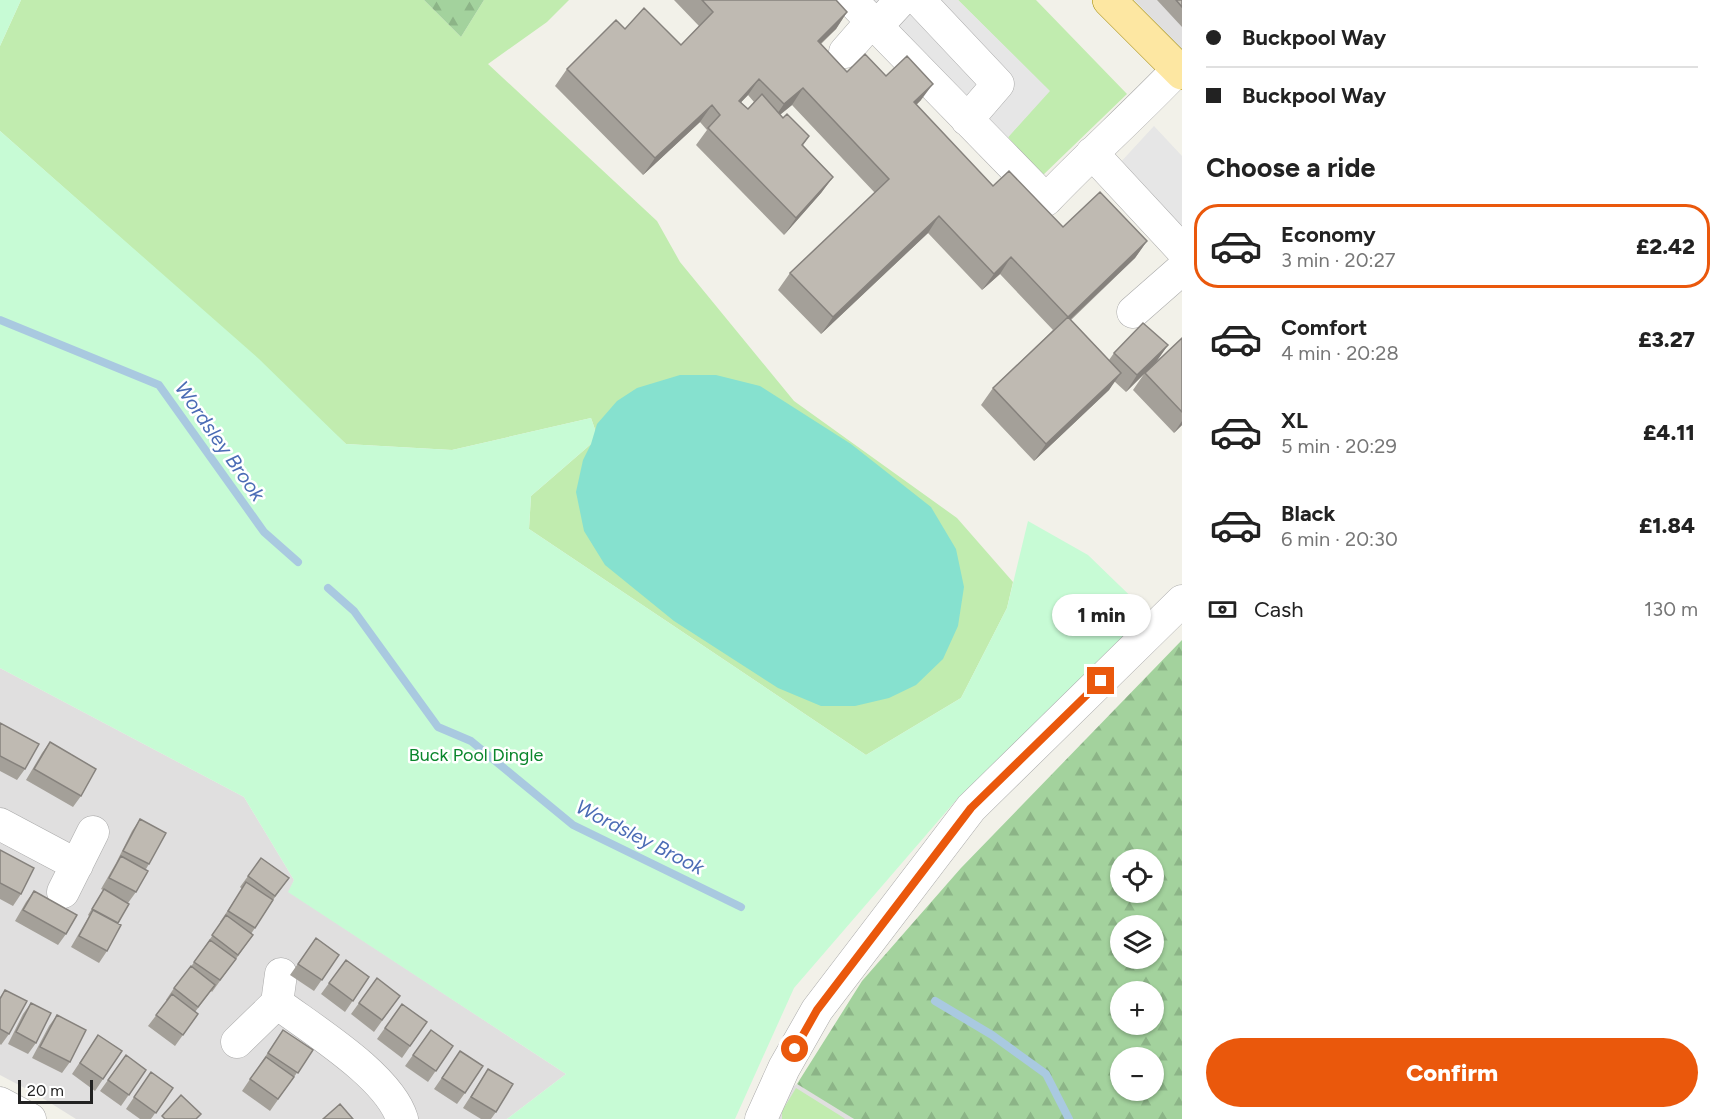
<!DOCTYPE html>
<html lang="en">
<head>
<meta charset="utf-8">
<style>
  body { margin:0; font-family:Figtree,sans-serif; background:#f2f2f2; color:#222; height:100vh; display:flex; flex-direction:column; font-size:22px; white-space:nowrap }
  * { box-sizing:border-box; margin:0 }
  p { font-size:20px; color:#767676 }
  .icon { flex:none; width:33px; height:33px; fill:none; stroke:currentColor; stroke-width:2; stroke-linecap:round; stroke-linejoin:round }
  .map { position:relative; flex:1; overflow:hidden }
  .details { display:flex; flex-direction:column; background:#fff; width:540px }
  .details>* { flex:none }
  .guide { display:grid; align-content:center; height:132px; padding:0 24px; background:#fff }
  .controls { position:absolute; left:1110px; top:849px; display:grid; gap:12px }
  .controls a { display:grid; place-items:center; width:54px; height:54px; border-radius:50%; background:#fff; box-shadow:0 2px 4px #0004; font-size:30px }
  .scale { position:absolute; left:18px; bottom:15px; width:75px; box-sizing:border-box; padding-left:6px; border:3px solid #222; border-top:0; font-size:16px; line-height:21px; white-space:nowrap; color:#222; -webkit-text-stroke:4px #fff; paint-order:stroke }
  .end { position:absolute; width:27px; height:27px; margin:-14px; border:8px solid #ea580c; background:#fff; box-shadow:0 0 0 3px #fff }
  .from { border-radius:50% }
  .bubble { position:absolute; height:42px; border-radius:21px; background:#fff; box-shadow:0 2px 4px #0004; font-size:20px; font-weight:800; line-height:42px; text-align:center }
  .guide b { display:flex; align-items:center; gap:21px; height:57px; font-size:22px }
  .guide b+b { border-top:2px solid #e0e0e0 }
  .guide i { width:15px; height:15px; background:#222 }
  ul { padding:0; list-style:none }
  li { display:flex; align-items:center; gap:18px; height:84px; margin:0 12px 9px; padding:0 12px; border:3px solid transparent; border-radius:24px }
  li div { flex:1 }
  li b { display:block; font-size:22px }
  li em { font-style:normal; font-weight:800 }
  li.on { border-color:#ea580c }
  li>.icon { width:54px; height:54px; stroke-width:1.5 }
  h2 { padding:0 24px; font-size:27px; line-height:72px }
  .pay { display:flex; align-items:center; gap:15px; height:66px; padding:0 24px; font-size:22px }
  .pay p { margin-inline-start:auto }
  .button { display:flex; gap:12px; margin-top:auto; padding:12px 24px }
  .button a { flex:1; height:69px; border-radius:36px; background:#ea580c; color:#fff; font-size:24px; font-weight:800; line-height:69px; text-align:center }
  main { display:flex; flex:1; min-height:0 }
  .map>svg:first-child { display:block }
  .residential { fill:#e0dfdf }
  .grass { fill:#c1ecaf }
  .forest { fill:url(#forest-firs); fill-rule:evenodd }
  .park { fill:#c7fbd5 }
  .pitch { fill:#86e1cf }
  .parking { fill:#e6e6e6 }
  .lines { fill:none; stroke-linecap:round; stroke-linejoin:round }
  .stream { stroke:#a9c9e0; stroke-width:8 }
  .minor-casing { stroke:#a9a9a9; stroke-width:33 }
  .major-casing { stroke:#a08900; stroke-width:34 }
  .minor { stroke:#fff; stroke-width:32 }
  .major { stroke:#fde7a2; stroke-width:33 }
  .wall { fill:#a4a099; fill-rule:evenodd }
  .shaded-wall { fill:#86827d }
  .building { fill:#bfbab2; stroke:#86827d; stroke-width:1.5 }
  .route { stroke:#ea580c; stroke-width:8 }
  .labels { text-anchor:middle; dominant-baseline:central; stroke-width:5; stroke-linejoin:round; paint-order:stroke }
  .park-label { font-size:18px; fill:#0a862c; stroke:#fff }
  .water-label { font-size:20px; font-style:italic; fill:#4b6cb5; stroke:#fff }
</style>
</head>
<body>
<main>
<div class="map">
<svg width="1182" height="1119" viewBox="0 0 1182 1119">
  <defs>
    <pattern id="forest-firs" width="22" height="20" patternUnits="userSpaceOnUse" patternTransform="scale(1.5)"><rect width="22" height="20" fill="#a3d29d"/><path d="M5 1l3.5 6h-7zM16 11l3.5 6h-7z" fill="#8cb487"/></pattern>
  </defs>
  <rect width="100%" height="100%" fill="#f2f1e9"/>
  <!-- residential -->
  <path class="residential" d="M1134,0H1182V50Z
    M0,668L244,797L294,880L289,892L566,1074L507,1119H76L36,1094L0,1075Z
    M797,1084L848,1114L854,1119H745Z"/>
  <!-- grass -->
  <path class="grass" d="M21,0H424L461,37L484,0H569L547,22L488,64L657,221L680,262L794,401L957,518L1013,582L1007,608L961,698L866,755L529,529L531,496L598,438L591,418L452,450L346,444L219,325L0,131V46Z
    M958,0H1036L1127,94L1041,177L1008,137L1049,91Z
    M796,1088L844,1118L845,1119H782V1111Z"/>
  <!-- forest -->
  <path class="forest" d="M424,0H484L461,37Z
    M1182,640V1119H854L797,1084L862,981L961,868ZM1120,860H1154V892H1120ZM1120,926H1154V958H1120ZM1120,992H1154V1024H1120ZM1120,1058H1154V1090H1120Z"/>
  <!-- park -->
  <path class="park" d="M0,0H21L0,46Z
    M0,131L259,359L346,444L452,450L591,418L598,438L531,496L529,529L866,755L961,698L1007,608L1028,521L1088,555L1150,615L958,798L794,988L735,1119H507L566,1074L288,892L294,880L244,797L0,668Z"/>
  <!-- pitch -->
  <path class="pitch" d="M680,375H716L760,386L851,444L931,507L956,549L964,587L958,626L943,659L916,685L889,698L855,706H821L778,688L674,621L605,565L584,531L576,492L583,460L591,444L597,424L617,401L637,388Z"/>
  <!-- parking -->
  <path class="parking" d="M834,0H958L1050,91L992,155Z
    M1154,126L1182,156V233L1118,165Z"/>
  <g class="lines">
    <!-- stream -->
    <path class="stream" d="M0,320L159,385L264,532L298,562
      M328,588L354,611L438,727L471,741L573,825L741,907
      M935,1001L992,1035L1046,1074L1069,1119"/>
    <!-- minor casing -->
    <g class="minor-casing">
      <path id="minor" d="M851,0L1046,200C1089,155 1135,114 1178,69
        M919,0L998,84L967,120
        M877,26L901,0
        M845,52L872,21
        M1092,153L1182,250
        M1133,312L1182,269
        M0,824L77,865
        M63,892L93,832
        M277,1003C313,1030 389,1076 402,1119
        M237,1042L277,1003L281,974
        M0,1103L30,1119
        M761,1119L784,1068L817,1010L971,808L1182,601"/>
    </g>
    <!-- major casing -->
    <g class="major-casing">
      <path id="major" d="M1109,0L1182,73"/>
    </g>
    <!-- minor -->
    <use href="#minor" class="minor"/>
    <!-- major -->
    <use href="#major" class="major"/>
  </g>
  <!-- wall -->
  <path class="wall" d="M674,0H836L847,12L836,29L821,44L847,72L886,76L921,100L916,105L993,186L1063,227L1147,241L1135,258L1071,320L1109,360L1114,353L1168,345L1156,362L1182,338V425L1174,433L1133,390L1144,374L1126,392L1114,381L1109,390L1034,461L981,405L993,388L1053,330L1000,274L982,290L928,233L821,334L778,290L790,273L875,193L792,105L780,115L783,118L809,136L803,145L833,177L821,193L784,235L696,145L707,130L700,122L643,175L555,86L567,69L625,29L681,45L699,26ZM748,95L754,102L748,109L741,102Z
    M1157,0H1182V27Z
    M0,723L25,769L17,780L0,771Z
    M50,742L81,796L73,807L26,780L42,753Z
    M140,819L149,864L146,869L136,892L128,903L118,923L107,951L99,963L71,947L89,916L88,915L103,890L101,889L116,863L132,831Z
    M0,850L21,894L13,906L0,899Z
    M261,858L289,878L273,900L251,934L253,935L236,959L212,992L211,991L195,1012L198,1014L175,1046L148,1026L167,1001L166,1000L174,988L190,968L221,923L220,922L242,889L240,887Z
    M34,891L66,934L58,945L15,921L26,902Z
    M316,938L339,955L314,991L290,975Z
    M346,960L369,977L345,1012L321,994Z
    M5,990L9,1034L1,1045L0,1044V997Z
    M400,996L374,1032L351,1014L359,1003Z
    M31,1003L36,1043L28,1054L8,1044L23,1014Z
    M402,1004L427,1022L402,1058L377,1039Z
    M57,1015L70,1062L62,1073L32,1058L49,1026Z
    M283,1030L313,1050L270,1111L242,1091Z
    M431,1030L453,1046L428,1082L405,1066Z
    M98,1035L122,1051L95,1091L72,1074Z
    M126,1055L146,1070L121,1106L100,1091Z
    M452,1063L465,1093L457,1104L434,1089Z
    M488,1069L496,1112L491,1119H481L463,1108Z
    M151,1072L173,1088L151,1119H140L126,1109Z"/>
  <!-- shaded-wall -->
  <path class="shaded-wall" d="M847,12L836,29L806,57L818,41Z
    M759,79L748,95L727,117L739,101Z
    M933,84L921,100L902,119L914,102Z
    M803,88L792,105L772,121L784,104Z
    M712,105L700,122L643,175L655,158Z
    M833,177L821,193L784,235L796,218Z
    M939,216L928,233L821,334L833,317Z
    M1147,241L1135,258L1056,333L1068,317Z
    M1011,257L1000,274L982,290L994,274Z
    M1168,345L1156,362L1126,392L1137,375Z
    M1121,373L1109,390L1034,461L1046,444Z
    M1182,421V425L1174,433Z"/>
  <!-- building -->
  <path class="building" d="M702,0H836L847,12L818,41L847,72L865,54L886,76L907,56L933,84L914,102L993,186L1009,171L1063,227L1100,192L1147,241L1068,317L1011,257L994,274L939,216L833,317L790,273L889,179L803,88L784,104L759,79L739,101L748,109L762,94L783,118L787,114L809,136L802,145L833,177L796,218L708,128L720,115L712,105L655,158L567,69L616,20L625,29L644,8L681,45L713,12Z
    M1176,0H1182V7Z
    M1068,317L1121,373L1046,444L993,388Z
    M1143,323L1168,345L1137,375L1114,353Z
    M1182,338V412L1145,373Z
    M0,723L39,744L25,769L0,756Z
    M50,742L96,769L81,796L34,769Z
    M140,819L166,833L149,864L123,851Z
    M0,850L34,868L21,894L0,883Z
    M121,856L148,871L136,892L109,878Z
    M261,858L289,878L275,896L248,876Z
    M246,882L273,900L255,928L228,911Z
    M104,889L129,904L118,923L92,909Z
    M34,891L77,915L66,934L23,910Z
    M93,910L121,925L107,951L79,936Z
    M226,915L253,935L238,955L212,935Z
    M316,938L339,955L322,980L298,964Z
    M210,940L236,959L220,980L194,962Z
    M346,960L369,977L353,1001L329,983Z
    M191,966L215,985L198,1007L174,988Z
    M377,978L400,996L382,1020L359,1003Z
    M5,990L27,1001L9,1034L0,1029V999Z
    M172,994L198,1014L183,1035L156,1015Z
    M31,1003L51,1013L36,1043L16,1032Z
    M402,1004L427,1022L410,1046L385,1028Z
    M57,1015L86,1030L70,1062L40,1047Z
    M283,1030L313,1050L298,1073L268,1053Z
    M431,1030L453,1046L436,1071L413,1055Z
    M98,1035L122,1051L103,1079L80,1063Z
    M460,1051L483,1066L465,1093L442,1078Z
    M126,1055L146,1070L129,1095L108,1080Z
    M266,1057L294,1077L278,1099L250,1079Z
    M488,1069L513,1084L496,1112L471,1097Z
    M151,1072L173,1088L156,1113L134,1097Z
    M181,1095L201,1114L196,1119H165L162,1116Z
    M340,1104L353,1119H323Z"/>
  <g class="lines">
    <!-- route -->
    <path class="route" d="M795,1049L817,1010L971,808L1101,681"/>
  </g>
  <g class="labels">
    <!-- park labels -->
    <g class="park-label">
      <text x="476" y="755">Buck Pool Dingle</text>
    </g>
    <!-- water labels -->
    <g class="water-label">
      <text transform="translate(220 441) rotate(55)">Wordsley Brook</text>
      <text transform="translate(640 837) rotate(27)">Wordsley Brook</text>
    </g>
  </g>
</svg>
<div class="controls">
<a><svg class="icon" aria-label="locate" viewBox="0 0 24 24"><circle cx="12" cy="12" r="6"/><path d="M12 2v4M12 18v4M2 12h4M18 12h4"/></svg></a>
<a><svg class="icon" aria-label="layers" viewBox="0 0 24 24"><path d="M12 4l9 5-9 5-9-5zM3 14l9 5 9-5"/></svg></a>
<a>+</a>
<a>−</a>
</div>
<div class="scale">20 m</div>
<i class="end from" style="left:795px;top:1049px"></i>
<i class="end" style="left:1101px;top:681px"></i>
<div class="bubble" style="left:1052px;top:594px;width:99px">1 min</div>
</div>
<section class="details">
<div class="guide">
<b><i class="from"></i>Buckpool Way</b>
<b><i></i>Buckpool Way</b>
</div>
<h2>Choose a ride</h2>
<ul>
<li class="on"><svg class="icon" aria-label="car" viewBox="0 0 24 24"><path d="M5 17H2v-5l4-1 3-4h7l3 4 3 1v5h-3M9 17h6M6 11h13"/><circle cx="7" cy="17" r="2"/><circle cx="17" cy="17" r="2"/></svg><div><b>Economy</b><p>3 min · 20:27</p></div><em>£2.42</em></li>
<li><svg class="icon" aria-label="car" viewBox="0 0 24 24"><path d="M5 17H2v-5l4-1 3-4h7l3 4 3 1v5h-3M9 17h6M6 11h13"/><circle cx="7" cy="17" r="2"/><circle cx="17" cy="17" r="2"/></svg><div><b>Comfort</b><p>4 min · 20:28</p></div><em>£3.27</em></li>
<li><svg class="icon" aria-label="car" viewBox="0 0 24 24"><path d="M5 17H2v-5l4-1 3-4h7l3 4 3 1v5h-3M9 17h6M6 11h13"/><circle cx="7" cy="17" r="2"/><circle cx="17" cy="17" r="2"/></svg><div><b>XL</b><p>5 min · 20:29</p></div><em>£4.11</em></li>
<li><svg class="icon" aria-label="car" viewBox="0 0 24 24"><path d="M5 17H2v-5l4-1 3-4h7l3 4 3 1v5h-3M9 17h6M6 11h13"/><circle cx="7" cy="17" r="2"/><circle cx="17" cy="17" r="2"/></svg><div><b>Black</b><p>6 min · 20:30</p></div><em>£1.84</em></li>
</ul>
<div class="pay"><svg class="icon" aria-label="cash" viewBox="0 0 24 24"><path d="M3 7h18v10H3z"/><circle cx="12" cy="12" r="2"/></svg>Cash<p>130 m</p></div>
<div class="button"><a>Confirm</a></div>
</section>
</main>
</body>
</html>
